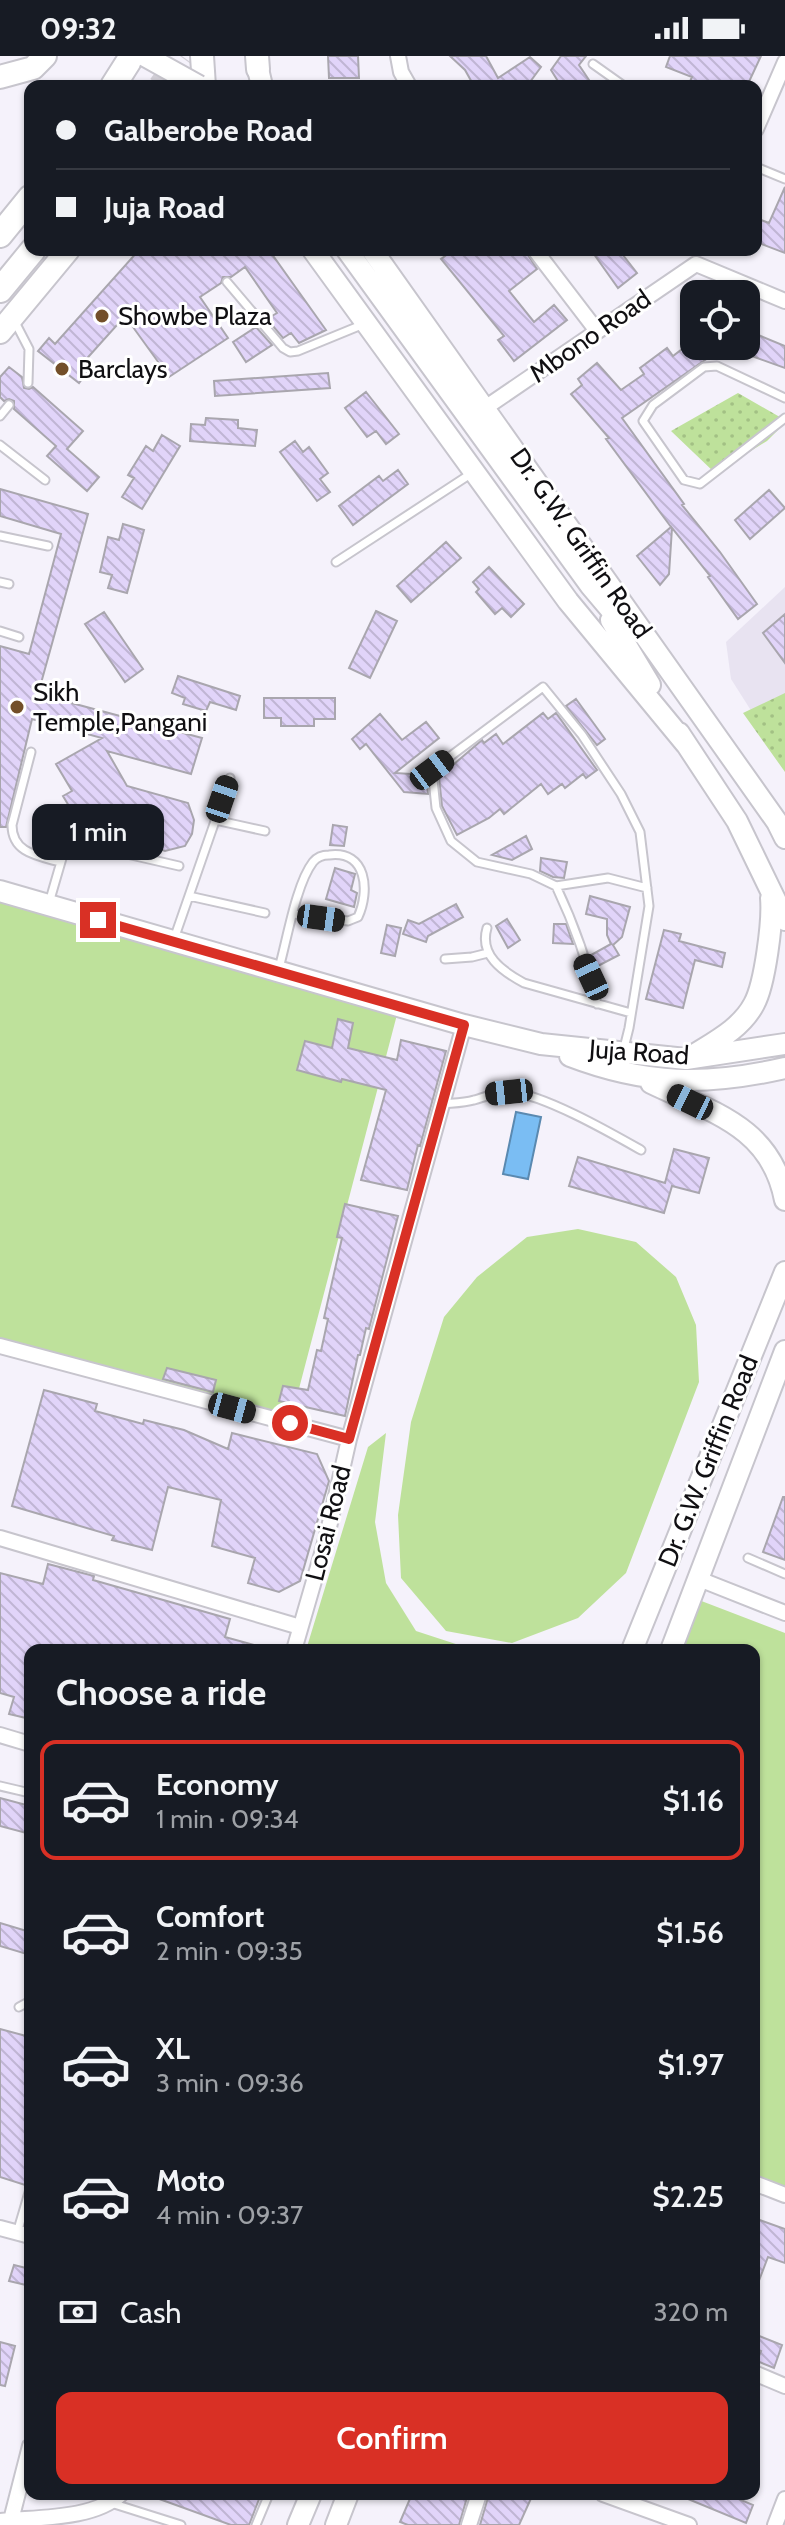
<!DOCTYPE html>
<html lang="en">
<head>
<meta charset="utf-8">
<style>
  body { margin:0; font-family:Cabin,sans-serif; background:#242831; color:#f1f3f6; height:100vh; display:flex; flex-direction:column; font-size:30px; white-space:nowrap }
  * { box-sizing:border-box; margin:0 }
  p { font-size:26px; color:#9ea1a6 }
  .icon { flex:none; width:44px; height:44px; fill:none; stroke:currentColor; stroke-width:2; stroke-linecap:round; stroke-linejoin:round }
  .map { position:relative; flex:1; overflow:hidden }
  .details { position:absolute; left:24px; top:1588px; width:736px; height:856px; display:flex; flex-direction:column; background:#171b24; border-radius:16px; box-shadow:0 2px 6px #0004 }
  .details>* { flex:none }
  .top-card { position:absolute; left:24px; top:24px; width:738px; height:176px; border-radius:16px; box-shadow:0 2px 6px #0004; display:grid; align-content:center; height:176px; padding:0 32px; background:#171b24 }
  .controls { position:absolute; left:680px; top:224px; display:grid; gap:16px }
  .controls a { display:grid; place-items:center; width:80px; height:80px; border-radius:16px; background:#171b24; box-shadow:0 2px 6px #0004; font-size:40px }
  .end { position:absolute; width:36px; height:36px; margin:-18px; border:10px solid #d93025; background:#fff; box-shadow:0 0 0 4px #fff }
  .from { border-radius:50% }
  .bubble { position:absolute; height:56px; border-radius:16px; background:#171b24; box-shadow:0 2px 6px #0004; font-size:26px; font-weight:600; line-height:56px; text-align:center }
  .car { position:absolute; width:24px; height:48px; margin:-24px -12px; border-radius:10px; box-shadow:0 0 6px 2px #0007; background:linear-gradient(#222 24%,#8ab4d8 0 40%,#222 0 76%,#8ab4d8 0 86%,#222 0) }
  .top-card b { display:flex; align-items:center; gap:28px; height:76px; font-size:30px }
  .top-card b+b { border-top:2px solid #363941 }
  .top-card i { width:20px; height:20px; background:#f1f3f6 }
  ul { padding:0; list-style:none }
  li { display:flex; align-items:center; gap:24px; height:120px; margin:0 16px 12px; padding:0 16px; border:4px solid transparent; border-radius:16px }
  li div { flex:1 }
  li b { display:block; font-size:30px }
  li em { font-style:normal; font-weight:600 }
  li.selected { border-color:#d93025 }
  li>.icon { width:72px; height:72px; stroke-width:1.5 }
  h2 { padding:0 32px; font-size:36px; line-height:96px }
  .pay { display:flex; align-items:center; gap:20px; height:88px; padding:0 32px; font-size:30px }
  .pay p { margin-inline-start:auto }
  .action { display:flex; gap:16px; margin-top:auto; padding:16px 32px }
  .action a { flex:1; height:92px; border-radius:16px; background:#d93025; color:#fff; font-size:32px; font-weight:600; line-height:92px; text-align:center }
  .status { display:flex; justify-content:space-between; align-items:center; height:56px; padding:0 40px; background:#171b24; direction:ltr }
  .status svg { height:22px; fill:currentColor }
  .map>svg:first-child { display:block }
  .built { fill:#e8e3f1 }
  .grass { fill:url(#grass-dots) }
  .park { fill:#bee19b }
  .water { fill:#7abdf3; stroke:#5a89b0; stroke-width:2 }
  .building { fill:url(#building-back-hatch); stroke:#a9a6ae; stroke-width:2 }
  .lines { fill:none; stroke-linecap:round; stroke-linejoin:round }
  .trunk-tunnel { stroke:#d3d0d8; stroke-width:24; stroke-dasharray:24 12; stroke-linecap:butt }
  .service-casing { stroke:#c7c5cd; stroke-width:11 }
  .minor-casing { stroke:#c7c5cd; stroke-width:18 }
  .secondary-casing { stroke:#c7c5cd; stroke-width:24 }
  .primary-casing { stroke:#c7c5cd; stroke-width:26 }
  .trunk-casing { stroke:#c7c5cd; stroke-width:28 }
  .service { stroke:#fff; stroke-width:7 }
  .minor { stroke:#fff; stroke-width:14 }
  .secondary { stroke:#fff; stroke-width:20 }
  .primary { stroke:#fff; stroke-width:22 }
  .trunk { stroke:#fff; stroke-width:24 }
  .secondary-bridge-casing { stroke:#c7c5cd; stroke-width:24; stroke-linecap:butt }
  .secondary-bridge { stroke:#fff; stroke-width:20 }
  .route { stroke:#d93025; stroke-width:10 }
  .poi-dot { fill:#734f29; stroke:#fff; stroke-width:3 }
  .labels { text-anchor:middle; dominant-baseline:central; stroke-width:6; stroke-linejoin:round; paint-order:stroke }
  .poi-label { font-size:26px; fill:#100f12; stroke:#fff; text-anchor:start }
  .street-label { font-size:26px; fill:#100f12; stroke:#fff }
</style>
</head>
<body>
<div class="status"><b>09:32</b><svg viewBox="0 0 49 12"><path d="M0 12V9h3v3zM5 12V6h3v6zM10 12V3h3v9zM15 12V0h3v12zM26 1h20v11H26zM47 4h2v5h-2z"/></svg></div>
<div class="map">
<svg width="785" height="2469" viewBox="0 0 785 2469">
  <defs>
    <pattern id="grass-dots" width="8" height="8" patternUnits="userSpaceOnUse" patternTransform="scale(2)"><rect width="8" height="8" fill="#bee19b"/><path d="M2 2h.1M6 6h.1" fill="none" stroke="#a2c084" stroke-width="1.8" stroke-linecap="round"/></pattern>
    <pattern id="building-back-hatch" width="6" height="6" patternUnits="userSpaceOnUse" patternTransform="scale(2)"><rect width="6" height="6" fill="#e1d4f9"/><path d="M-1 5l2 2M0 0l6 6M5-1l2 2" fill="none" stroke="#c0b5d4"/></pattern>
  </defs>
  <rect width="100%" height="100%" fill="#f5f2fb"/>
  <!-- built -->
  <path class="built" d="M785,531V708L731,623L726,586Z"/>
  <!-- grass -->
  <path class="grass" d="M738,337L785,364V367L767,385L715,417L671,375Z
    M785,637V716L743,657Z"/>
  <!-- park -->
  <path class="park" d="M0,835L399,951L290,1367L0,1289Z
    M578,1173L636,1186L676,1221L696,1269L699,1326L626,1517L578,1562L512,1587L446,1575L401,1522L398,1459L411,1366L444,1261L477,1221L527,1181Z
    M386,1377L375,1466L386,1527L416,1575L468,1592L467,1594H306L368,1391Z
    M691,1541L785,1577V2136L754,2125V1594H671Z"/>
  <!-- water -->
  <path class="water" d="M516,1056L541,1061L528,1123L503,1118Z"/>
  <!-- building -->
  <path class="building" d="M328,0H358L359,22H329Z
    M450,0H486L498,22L530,1L541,11L527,30H474L465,14Z
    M561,0H586L579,9L593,30H561L551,14Z
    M670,0H761L747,30H688L692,21L666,11Z
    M785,131V197L756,186V162L769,167Z
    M139,194H269L326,274L299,287L291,277L283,282L267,263L277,257L245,211L231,221H223L221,227L200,241L228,282L169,321L125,260L81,309L88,315L79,327L38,295L49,282L55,288Z
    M440,194H525L537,213L509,235L534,266L554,249L567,264L514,305L498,284L504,280L441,203L445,200Z
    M591,194H619L637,217L618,232Z
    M256,271L272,289L246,306L233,286Z
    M746,274L785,290V312L746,298Z
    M686,290H725L622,362L684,448L682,449L720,496L757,548L738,563L708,521L710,520L672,472L669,518L660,529L637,500L671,471L606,383L609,382L571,338L582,329L578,323L597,307L621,334L644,318L640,312L667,292L673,300Z
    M9,311L22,321L24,332L29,333L33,331L83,375L67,393L99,421L87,435L47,400L56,390L14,353V345L9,343L4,345L0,341V321Z
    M328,317L330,332L215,340L214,325Z
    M366,336L399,378L386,388L376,375L367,381L345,352Z
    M206,362L238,364V372L257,374L255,390L190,385L191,368L205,369Z
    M162,379L180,390L142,453L122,441L134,422L128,419L146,390L153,395Z
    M295,385L303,396L309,391L328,417L320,423L330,436L317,445L280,396Z
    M398,414L408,428L353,469L339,450L379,420L383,425Z
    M0,433L88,458L38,638L202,682L191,718L107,695L127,730L188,747L194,764L192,778L185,790L165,795L115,778L100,785L96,784L80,757L75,760L63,740L72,735L56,708L102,682L32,663L6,771H0V590L29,598L61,478L0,460Z
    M769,434L785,452L750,483L735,464Z
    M123,468L144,474L127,537L108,532L112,519L100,516L108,481L119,484Z
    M446,486L461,502L411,546L397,530Z
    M489,511L524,548L511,561L502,552L495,558L476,536L479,533L473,526Z
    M376,555L397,565L370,622L349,612Z
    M104,556L143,613L125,626L85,568Z
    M785,558V607L763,577Z
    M178,620L240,640L236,654L210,646L206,655L183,648L185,642L172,637Z
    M264,642H335V663H314V670H281V662H264Z
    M576,643L605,683L597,689L566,650Z
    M543,657L548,663L556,657L597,714L586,722L583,718L565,732L562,728L548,738L541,728L504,758L500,753L489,762L457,779L442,750L439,721L482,684L484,687L496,678L503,688Z
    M380,658L402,684L426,666L439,682L395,717L426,719L428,738L404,736L366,688L360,693L352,683Z
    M333,769L347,771L344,790L330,789Z
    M526,780L532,793L512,804L492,799Z
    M541,802L567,806L564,822L553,821L540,815Z
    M335,812L355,818L351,834L357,837L354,851L326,843Z
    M590,840L630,851L622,881L613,889L619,899L594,912L591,899L611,888L607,879V863L586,858Z
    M456,848L463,861L428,880L426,886L403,878L408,864L419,868Z
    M507,863L520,884L508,892L496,870Z
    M554,868H566L573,888L553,887Z
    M387,869L401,872L395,900L381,897Z
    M664,874L681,878L679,885L725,897L722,911L695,904L683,952L646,943Z
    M338,963L353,967L348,992L397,1004L401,984L446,995L420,1090L418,1089L407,1134L361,1124L386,1034L342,1023L341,1026L297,1014L305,985L332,992Z
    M674,1093L709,1102L699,1137L672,1130L664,1157L569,1130L578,1101L665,1127Z
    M345,1148L398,1160L369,1273L366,1272L360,1299H358L345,1360L279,1345L283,1330L308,1334L317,1294L321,1295L328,1263L324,1262L342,1182L337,1181Z
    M167,1312L216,1324L213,1336L163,1323Z
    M44,1334L97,1348L95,1355L143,1368L144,1364L184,1374L228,1393L232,1377L317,1398L329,1425L300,1525L279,1536L248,1527L255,1502L212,1490L221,1444L168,1431L152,1494L112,1484L114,1480L12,1450Z
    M783,1441H785V1504L763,1496Z
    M48,1508L94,1520L93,1524L230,1563L225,1581L258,1590V1594H30V1663L9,1658L14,1641L0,1637V1517L43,1528Z
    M0,1742L30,1750V1778L0,1770Z
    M0,1867L30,1876V1899L0,1890Z
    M0,1973L30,1981V2127L25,2129L0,2121Z
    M754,2162L785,2173V2207L768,2201L755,2235Z
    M14,2209L30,2213V2230L9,2225Z
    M754,2278L782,2289L774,2312L757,2305L761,2295L754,2292Z
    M0,2286L15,2290L5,2330L0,2329Z
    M151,2438H261L249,2469H231L151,2440Z
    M412,2438H468L459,2469H408L400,2466Z
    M489,2438H533L519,2469H480Z
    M676,2438H727L753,2449L746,2467Z"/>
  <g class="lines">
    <!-- trunk-tunnel -->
    <path class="trunk-tunnel" d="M160,30L182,0"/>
    <!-- service casing -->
    <g class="service-casing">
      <path id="service" d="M593,8L624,30
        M756,111L785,123
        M227,226L283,292L290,296L298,295L364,268
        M15,266L29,293L28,327
        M785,342L717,310L704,311L653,349L643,365L684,424L700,428L785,362
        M0,360L9,349
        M0,389L45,424
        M0,480L48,490
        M336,506L472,417
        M0,526L9,528
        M0,575L19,581
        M31,696L12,769C12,797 38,800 60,806
        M215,764L265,775
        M556,830C574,868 588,907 597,948
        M189,840L265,857
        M49,847L65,792L71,788L79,787L179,810
        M487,872C479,899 502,915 524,927L631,957
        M174,883L230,722
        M445,903L472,901L488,897
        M279,912C287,884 296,828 313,806C317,801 323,799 329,799C367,794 370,835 358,861L348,865L294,858
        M623,996L629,972L649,850L640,776L621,738L582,679L543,631L432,714L436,752L451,785L477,806L531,818L556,830L608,822L647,832
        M443,1048C453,1047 464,1047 474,1044C486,1041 497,1035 510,1036C543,1038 611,1077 641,1094
        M748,1502L785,1518
        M0,1730L30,1737
        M19,1951L30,1945
        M17,2177L30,2133
        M111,2447L181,2469
        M256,2469L269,2438"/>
    </g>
    <!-- minor casing -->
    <g class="minor-casing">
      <path id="minor" d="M398,0L401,16L409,30
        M756,73L785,6
        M535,194L597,275
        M696,208L785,245
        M485,352L696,208
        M0,1290L349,1383
        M0,1482L300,1571
        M699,1523L785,1557
        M294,1594L327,1480L349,1383L464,969
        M0,1679L30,1688
        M754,2127L785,2139
        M0,2172L30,2180
        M754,2317L785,2330
        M603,2438L689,2469
        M11,2464L30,2390
        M0,2465C37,2461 93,2464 121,2438
        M469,2469L479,2438
        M775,2469L785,2443"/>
    </g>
    <!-- secondary casing -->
    <g class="secondary-casing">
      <path id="secondary" d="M258,13L262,30
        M313,194L568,545L686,688
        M347,194L590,529L628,574
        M372,194L777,766L785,782
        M611,564L650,629
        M679,677L737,765L785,864
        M0,835L464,969L541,988L686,1003L785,988
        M697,997C718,984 742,971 754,948C765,928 773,865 771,842
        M570,1000C646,1029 706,1030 785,1012
        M651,1027C711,1056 771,1070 785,1144
        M632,1594L785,1216
        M671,1594L785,1295
        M298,2469L311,2438
        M336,2469L348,2438"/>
    </g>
    <!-- primary casing -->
    <g class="primary-casing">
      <path id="primary" d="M202,0L204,30
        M257,0L258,13
        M0,21L33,12L45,0
        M0,276L68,194"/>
    </g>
    <!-- trunk casing -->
    <g class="trunk-casing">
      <path id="trunk" d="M113,30L132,0
        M0,179L30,142
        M0,234L33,194"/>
    </g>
    <!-- service -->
    <use href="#service" class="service"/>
    <!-- minor -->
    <use href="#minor" class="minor"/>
    <!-- secondary -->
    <use href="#secondary" class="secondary"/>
    <!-- primary -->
    <use href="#primary" class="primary"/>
    <!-- trunk -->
    <use href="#trunk" class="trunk"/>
    <!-- secondary-bridge casing -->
    <g class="secondary-bridge-casing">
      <path id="secondary-bridge" d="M145,0L199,30"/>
    </g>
    <!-- secondary-bridge -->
    <use href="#secondary-bridge" class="secondary-bridge"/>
  </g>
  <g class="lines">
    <!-- route -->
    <path class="route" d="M98,864L464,969L349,1383L290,1367"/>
  </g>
  <!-- markers -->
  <g class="poi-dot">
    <circle cx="102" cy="260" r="8"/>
    <circle cx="62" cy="313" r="8"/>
    <circle cx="17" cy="651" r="8"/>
  </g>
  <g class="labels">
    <!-- poi labels -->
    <g class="poi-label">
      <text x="118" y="260">Showbe Plaza</text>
      <text x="78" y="313">Barclays</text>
      <text x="33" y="636">Sikh<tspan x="33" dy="30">Temple,Pangani</tspan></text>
    </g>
    <!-- street labels -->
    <g class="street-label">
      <text transform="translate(590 280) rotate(-35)">Mbono Road</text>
      <text transform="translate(581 487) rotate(55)">Dr. G.W. Griffin Road</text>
      <text transform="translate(639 996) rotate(4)">Juja Road</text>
      <text transform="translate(708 1405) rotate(-68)">Dr. G.W. Griffin Road</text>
      <text transform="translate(328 1467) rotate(-76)">Losai Road</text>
    </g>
  </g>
</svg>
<div class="controls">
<a><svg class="icon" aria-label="locate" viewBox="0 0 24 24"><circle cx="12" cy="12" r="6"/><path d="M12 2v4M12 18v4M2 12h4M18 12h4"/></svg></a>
</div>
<i class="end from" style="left:290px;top:1367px"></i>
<i class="end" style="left:98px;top:864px"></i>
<div class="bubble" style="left:32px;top:748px;width:132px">1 min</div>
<i class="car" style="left:432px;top:714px;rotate:53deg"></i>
<i class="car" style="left:222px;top:743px;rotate:19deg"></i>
<i class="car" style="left:321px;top:862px;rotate:98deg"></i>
<i class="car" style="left:591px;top:921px;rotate:335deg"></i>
<i class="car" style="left:509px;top:1036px;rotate:264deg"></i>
<i class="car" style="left:690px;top:1046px;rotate:296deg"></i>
<i class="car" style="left:232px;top:1352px;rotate:105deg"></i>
<div class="top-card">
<b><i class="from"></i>Galberobe Road</b>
<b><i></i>Juja Road</b>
</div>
<section class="details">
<h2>Choose a ride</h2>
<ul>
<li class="selected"><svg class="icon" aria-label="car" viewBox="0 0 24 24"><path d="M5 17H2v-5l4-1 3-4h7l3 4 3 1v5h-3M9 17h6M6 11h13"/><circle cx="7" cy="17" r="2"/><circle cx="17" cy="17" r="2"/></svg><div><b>Economy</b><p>1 min · 09:34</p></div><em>$1.16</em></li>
<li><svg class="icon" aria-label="car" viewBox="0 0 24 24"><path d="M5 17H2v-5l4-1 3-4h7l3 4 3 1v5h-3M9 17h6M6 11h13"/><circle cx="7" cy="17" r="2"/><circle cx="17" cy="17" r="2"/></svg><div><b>Comfort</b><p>2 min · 09:35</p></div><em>$1.56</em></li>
<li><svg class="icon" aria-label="car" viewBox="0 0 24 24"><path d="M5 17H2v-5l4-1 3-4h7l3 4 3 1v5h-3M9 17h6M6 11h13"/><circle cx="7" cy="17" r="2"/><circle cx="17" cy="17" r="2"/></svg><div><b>XL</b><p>3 min · 09:36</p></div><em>$1.97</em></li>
<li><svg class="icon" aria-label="car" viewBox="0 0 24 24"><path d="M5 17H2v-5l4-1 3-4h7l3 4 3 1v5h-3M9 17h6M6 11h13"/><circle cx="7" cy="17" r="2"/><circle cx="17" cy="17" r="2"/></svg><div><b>Moto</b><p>4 min · 09:37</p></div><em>$2.25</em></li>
</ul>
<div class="pay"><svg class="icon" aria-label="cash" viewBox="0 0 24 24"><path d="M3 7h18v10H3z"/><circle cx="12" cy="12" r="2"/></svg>Cash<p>320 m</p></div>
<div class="action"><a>Confirm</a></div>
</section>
</div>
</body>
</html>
